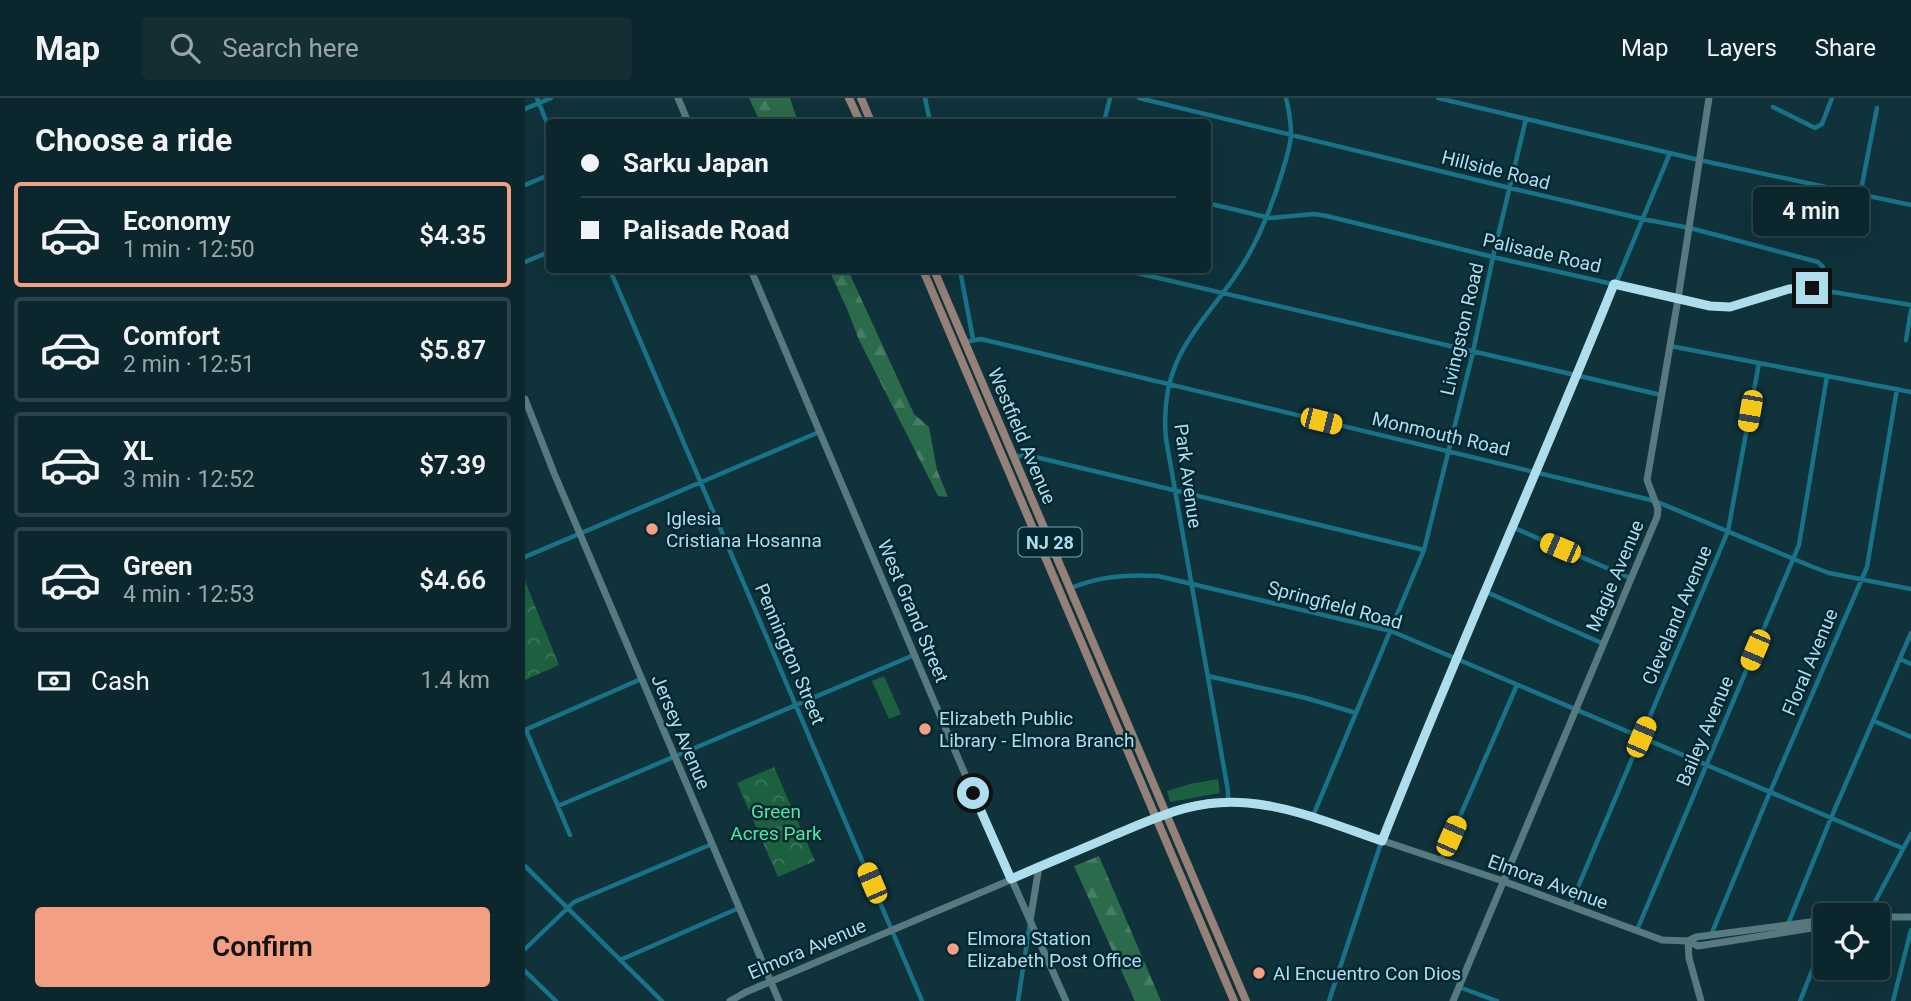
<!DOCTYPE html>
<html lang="en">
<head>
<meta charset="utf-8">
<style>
  body { margin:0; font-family:Roboto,sans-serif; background:#142e34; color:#f1f3f6; height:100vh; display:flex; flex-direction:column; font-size:26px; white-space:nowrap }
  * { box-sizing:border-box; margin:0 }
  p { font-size:23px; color:#9aa5a9 }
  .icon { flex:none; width:38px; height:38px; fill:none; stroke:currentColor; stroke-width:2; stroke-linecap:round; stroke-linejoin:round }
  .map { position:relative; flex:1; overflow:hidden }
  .side { display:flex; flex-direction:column; background:#0b262c; width:525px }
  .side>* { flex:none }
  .banner { position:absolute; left:21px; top:21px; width:665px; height:154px; border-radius:7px; box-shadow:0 7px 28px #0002,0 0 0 2px #2b4348; display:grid; align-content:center; height:154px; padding:0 35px; background:#0b262c }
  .fabs { position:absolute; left:1288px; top:805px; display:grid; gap:14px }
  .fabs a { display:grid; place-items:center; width:77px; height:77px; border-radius:7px; background:#0b262c; box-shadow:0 7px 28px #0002,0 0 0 2px #2b4348; font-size:35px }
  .end { position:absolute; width:32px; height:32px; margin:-16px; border:9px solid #aedeed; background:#111; box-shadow:0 0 0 4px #111 }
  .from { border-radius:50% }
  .bubble { position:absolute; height:49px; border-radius:7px; background:#0b262c; box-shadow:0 7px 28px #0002,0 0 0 2px #2b4348; font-size:23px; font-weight:600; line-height:49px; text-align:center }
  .car { position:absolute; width:21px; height:42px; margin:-21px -10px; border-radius:9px; box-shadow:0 0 5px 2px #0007; background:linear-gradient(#f5c518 24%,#345 0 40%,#f5c518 0 76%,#345 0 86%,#f5c518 0) }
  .banner b { display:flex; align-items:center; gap:24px; height:66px; font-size:26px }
  .banner b+b { border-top:2px solid #2b4348 }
  .banner i { width:18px; height:18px; background:#f1f3f6 }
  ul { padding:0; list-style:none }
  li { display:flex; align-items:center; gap:21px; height:105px; margin:0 14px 10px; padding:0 21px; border:4px solid #2b4348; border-radius:7px }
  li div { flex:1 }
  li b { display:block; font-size:26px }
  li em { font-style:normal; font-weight:600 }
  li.selected { border-color:#f39f84 }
  li>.icon { width:63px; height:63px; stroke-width:1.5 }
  h2 { padding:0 35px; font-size:32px; line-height:84px }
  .pay { display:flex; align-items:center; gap:18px; height:77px; padding:0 35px; font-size:26px }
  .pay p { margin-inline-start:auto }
  .primary-button { display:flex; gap:14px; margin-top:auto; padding:14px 35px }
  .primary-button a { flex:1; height:80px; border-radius:7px; background:#f39f84; color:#111; font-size:28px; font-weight:600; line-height:80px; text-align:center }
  header { display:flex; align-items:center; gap:42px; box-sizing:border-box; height:98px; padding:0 35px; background:#0b262c; border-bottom:2px solid #2b4348 }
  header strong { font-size:33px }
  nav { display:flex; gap:38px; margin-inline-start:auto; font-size:24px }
  .search { width:490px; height:63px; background:#142e34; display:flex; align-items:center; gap:18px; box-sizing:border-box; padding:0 24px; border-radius:7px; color:#9aa5a9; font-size:26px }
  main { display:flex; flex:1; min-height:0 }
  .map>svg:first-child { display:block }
  .green { fill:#1d6040 }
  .forest { fill:url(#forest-firs) }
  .park { fill:url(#park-crowns) }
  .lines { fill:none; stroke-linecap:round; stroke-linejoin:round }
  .street { stroke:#187389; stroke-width:4.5 }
  .secondary { stroke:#577a81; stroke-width:7 }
  .primary { stroke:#958178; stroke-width:8 }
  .route { stroke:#aedeed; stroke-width:9 }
  .poi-dot { fill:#f39f84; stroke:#032831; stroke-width:2.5 }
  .labels { text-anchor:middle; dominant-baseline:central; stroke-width:5; stroke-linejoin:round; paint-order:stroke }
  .shield { fill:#032831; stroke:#7ba7b5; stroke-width:2 }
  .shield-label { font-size:18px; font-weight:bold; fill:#aedeed }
  .street-label { font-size:19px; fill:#aedeed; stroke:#032831 }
  .poi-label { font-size:19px; fill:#aedeed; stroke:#032831; text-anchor:start }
  .park-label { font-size:19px; fill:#4ae99f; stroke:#032831 }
</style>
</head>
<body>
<header>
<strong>Map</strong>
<div class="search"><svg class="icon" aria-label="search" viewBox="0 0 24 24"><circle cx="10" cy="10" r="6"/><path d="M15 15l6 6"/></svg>Search here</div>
<nav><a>Map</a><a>Layers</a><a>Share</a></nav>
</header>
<main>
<section class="side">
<h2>Choose a ride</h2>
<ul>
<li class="selected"><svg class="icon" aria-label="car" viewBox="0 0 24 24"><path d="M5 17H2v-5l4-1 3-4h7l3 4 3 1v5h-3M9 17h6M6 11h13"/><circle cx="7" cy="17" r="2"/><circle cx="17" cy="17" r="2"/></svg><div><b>Economy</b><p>1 min · 12:50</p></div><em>$4.35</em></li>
<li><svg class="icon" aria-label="car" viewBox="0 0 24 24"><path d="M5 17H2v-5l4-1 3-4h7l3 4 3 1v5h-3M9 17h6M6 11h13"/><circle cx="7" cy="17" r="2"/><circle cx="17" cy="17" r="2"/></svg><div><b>Comfort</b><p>2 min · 12:51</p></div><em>$5.87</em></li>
<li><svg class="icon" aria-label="car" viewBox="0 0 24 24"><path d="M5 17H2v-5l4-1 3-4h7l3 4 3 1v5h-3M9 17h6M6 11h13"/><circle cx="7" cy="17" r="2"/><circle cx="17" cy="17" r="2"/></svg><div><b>XL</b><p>3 min · 12:52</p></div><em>$7.39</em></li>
<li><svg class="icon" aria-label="car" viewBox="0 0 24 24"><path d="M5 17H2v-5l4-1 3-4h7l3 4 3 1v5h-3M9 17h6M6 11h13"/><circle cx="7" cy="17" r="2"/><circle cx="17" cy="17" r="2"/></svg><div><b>Green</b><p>4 min · 12:53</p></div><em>$4.66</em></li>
</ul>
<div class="pay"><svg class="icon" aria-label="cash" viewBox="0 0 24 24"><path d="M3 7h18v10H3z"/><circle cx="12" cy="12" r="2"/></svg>Cash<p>1.4 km</p></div>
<div class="primary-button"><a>Confirm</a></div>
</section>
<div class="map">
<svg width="1386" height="903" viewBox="0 0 1386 903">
  <defs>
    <pattern id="forest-firs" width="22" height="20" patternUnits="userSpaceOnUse" patternTransform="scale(1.75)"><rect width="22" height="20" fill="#2b6a4a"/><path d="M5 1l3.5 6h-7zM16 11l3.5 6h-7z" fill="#477f64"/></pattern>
    <pattern id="park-crowns" width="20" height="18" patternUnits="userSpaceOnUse" patternTransform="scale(1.75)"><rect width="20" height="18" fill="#1d6040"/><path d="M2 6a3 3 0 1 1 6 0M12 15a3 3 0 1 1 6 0" fill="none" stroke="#3b765c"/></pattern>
  </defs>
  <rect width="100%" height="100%" fill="#0f323b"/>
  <!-- green -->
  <path class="green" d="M359,578L376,616L364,621L347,583Z
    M693,681L695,695L645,704L642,693L665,686Z"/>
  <!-- forest -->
  <path class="forest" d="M224,0H265L273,24H235Z
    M304,172H323L389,316L404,329L412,372L423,399L413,398L334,242L322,211Z
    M574,758L636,903H610L549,768Z"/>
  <!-- park -->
  <path class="park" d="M0,483L34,567L0,582Z
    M249,669L290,763L253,779L212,685Z"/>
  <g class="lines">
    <!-- street -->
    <path class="street" d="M12,0L24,30
      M400,0L405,24
      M614,0L985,90L1118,121L1165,130L1293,164L1298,169L1295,191
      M913,0L1174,62L1386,107
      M1248,9L1290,30L1297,26L1307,0
      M0,11L26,0
      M147,24L161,19
      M579,24L585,0
      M0,87L24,77
      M1335,97L1352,10
      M682,105L745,120L789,116L802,118L968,159L1185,208L1205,209L1249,194L1278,189L1386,207
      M0,164L24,154
      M85,172L397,903
      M435,172L448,241
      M599,172L1136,297
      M1381,242L1386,212
      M441,244L456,241L1130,403L1288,469L1304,475L1386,491
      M1145,248L1386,294
      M490,359L502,357L899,452
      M987,429L1105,480
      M0,459L294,334
      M546,490C574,478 603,476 633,478L866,533L1377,750
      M959,493L1079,546
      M1375,561L1386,566
      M683,578L781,600L831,615
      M1349,623L1386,639
      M0,632L116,581
      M1,632L45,737
      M703,704V693L641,341C634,264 669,236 709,180C731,149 745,114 756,78C760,65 765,51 766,37C766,25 764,12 761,0
      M33,708L389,557
      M788,718L899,452L948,254L968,159L1001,21
      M916,762L992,587
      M0,768L137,903
      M1045,808L1203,433L1234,265
      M1343,817L1386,736
      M1263,826L1306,720L1386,535
      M1112,832L1274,447L1302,278
      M1186,837L1245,694L1342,469L1372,291
      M0,851L49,804L187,746
      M95,862L214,810
      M0,873L31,903
      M934,889L972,903
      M493,903L505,825
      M804,903L857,742L931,561L1052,279L1145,55
      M1275,903L1300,840
      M1368,903L1386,832"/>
    <!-- secondary -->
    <path class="secondary" d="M153,0L163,24
      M226,172L448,695L541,903
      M0,301L29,375L254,903
      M1353,819H1386
      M505,823L514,769
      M1163,843L1171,839L1300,822
      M1163,843L1164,860L1176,903
      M205,903L221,894L641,716L661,709L688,704H711L744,708L784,718L978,783L1137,842L1163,843L1173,848L1300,828
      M928,903L1132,419L1133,411L1122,382L1153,201L1184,0"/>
    <!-- primary -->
    <path class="primary" d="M324,0L335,24
      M336,0L346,24
      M398,172L709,903
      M409,172L721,903"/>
  </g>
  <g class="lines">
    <!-- route -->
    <path class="route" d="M448,695L486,781C520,766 555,752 589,737C635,718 672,700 723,705C769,709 813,728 857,743C931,555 1014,372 1089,186L1185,208L1205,209L1264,191L1287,190"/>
  </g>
  <!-- markers -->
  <g class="poi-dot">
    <circle cx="127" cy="431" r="7"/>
    <circle cx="400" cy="631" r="7"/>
    <circle cx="428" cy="851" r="7"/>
    <circle cx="734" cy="875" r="7"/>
  </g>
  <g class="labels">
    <!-- shield labels -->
    <rect class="shield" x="493.5" y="429.5" width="63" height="29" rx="5"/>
    <g class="shield-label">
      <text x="525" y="444">NJ 28</text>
    </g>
    <!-- street labels -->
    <g class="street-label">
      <text transform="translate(971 72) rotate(14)">Hillside Road</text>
      <text transform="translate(1017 155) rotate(13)">Palisade Road</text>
      <text transform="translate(937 231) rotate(-77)">Livingston Road</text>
      <text transform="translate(916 336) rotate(13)">Monmouth Road</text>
      <text transform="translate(497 338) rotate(67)">Westfield Avenue</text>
      <text transform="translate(663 378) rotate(82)">Park Avenue</text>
      <text transform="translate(1090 478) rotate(-67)">Magie Avenue</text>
      <text transform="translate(810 507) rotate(15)">Springfield Road</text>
      <text transform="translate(388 513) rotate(67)">West Grand Street</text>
      <text transform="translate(1152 517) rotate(-67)">Cleveland Avenue</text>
      <text transform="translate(265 556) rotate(67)">Pennington Street</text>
      <text transform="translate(1285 564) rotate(-67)">Floral Avenue</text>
      <text transform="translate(1180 633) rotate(-67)">Bailey Avenue</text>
      <text transform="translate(156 634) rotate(67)">Jersey Avenue</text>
      <text transform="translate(1023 784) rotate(20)">Elmora Avenue</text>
      <text transform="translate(282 851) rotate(-23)">Elmora Avenue</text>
    </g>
    <!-- poi labels -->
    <g class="poi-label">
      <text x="141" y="420">Iglesia<tspan x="141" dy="22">Cristiana Hosanna</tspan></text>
      <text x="414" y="620">Elizabeth Public<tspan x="414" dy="22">Library - Elmora Branch</tspan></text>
      <text x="442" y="840">Elmora Station<tspan x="442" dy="22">Elizabeth Post Office</tspan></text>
      <text x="748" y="875">Al Encuentro Con Dios</text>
    </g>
    <!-- park labels -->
    <g class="park-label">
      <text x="251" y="713">Green<tspan x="251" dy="22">Acres Park</tspan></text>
    </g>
  </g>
</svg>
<div class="fabs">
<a><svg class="icon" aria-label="locate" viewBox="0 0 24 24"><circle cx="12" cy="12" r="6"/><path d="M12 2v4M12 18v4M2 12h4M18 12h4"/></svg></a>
</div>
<i class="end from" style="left:448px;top:695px"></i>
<i class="end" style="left:1287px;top:190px"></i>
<div class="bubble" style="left:1228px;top:89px;width:116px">4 min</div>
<i class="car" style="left:1225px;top:313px;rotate:190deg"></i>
<i class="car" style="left:796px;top:323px;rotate:104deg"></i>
<i class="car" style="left:1035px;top:450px;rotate:293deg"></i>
<i class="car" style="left:1230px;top:552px;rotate:203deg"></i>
<i class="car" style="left:1116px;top:639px;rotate:23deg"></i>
<i class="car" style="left:926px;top:738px;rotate:24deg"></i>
<i class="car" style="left:347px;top:785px;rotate:337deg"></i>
<div class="banner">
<b><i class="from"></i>Sarku Japan</b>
<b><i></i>Palisade Road</b>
</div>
</div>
</main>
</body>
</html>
